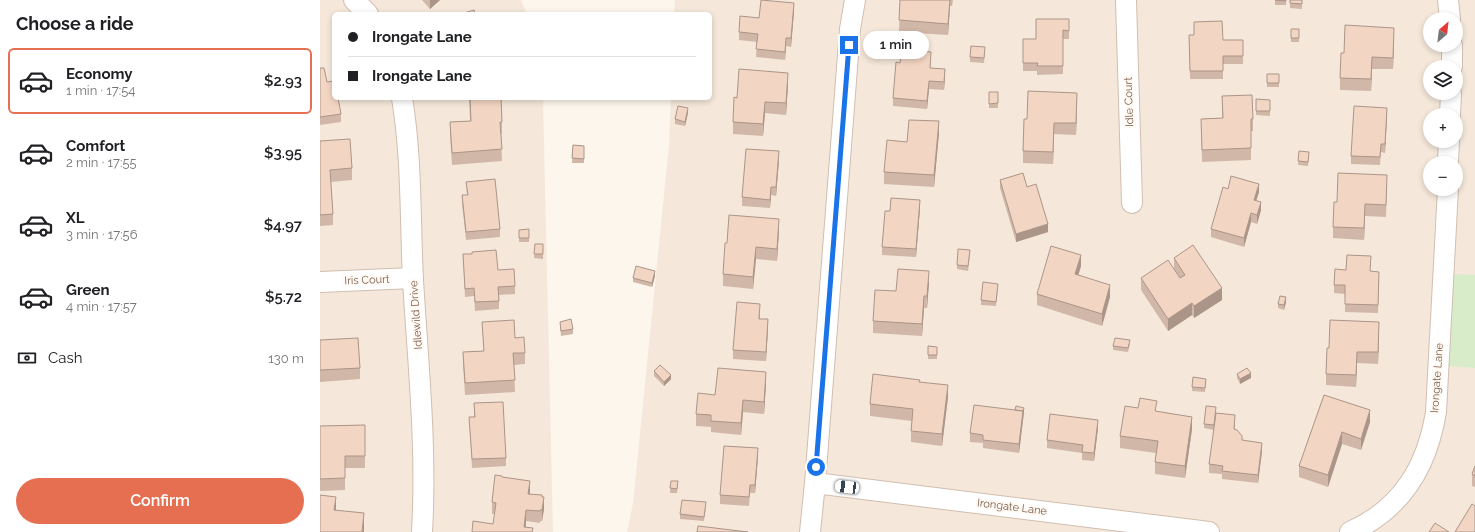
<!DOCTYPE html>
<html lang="en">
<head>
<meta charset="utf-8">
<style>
  body { margin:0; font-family:Raleway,sans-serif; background:#f2f2f2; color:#202124; height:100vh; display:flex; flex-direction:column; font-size:15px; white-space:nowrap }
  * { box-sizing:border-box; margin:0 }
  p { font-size:13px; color:#757577 }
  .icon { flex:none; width:22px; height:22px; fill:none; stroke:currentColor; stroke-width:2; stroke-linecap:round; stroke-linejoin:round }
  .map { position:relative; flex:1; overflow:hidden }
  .sheet { display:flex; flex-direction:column; background:#fff; width:320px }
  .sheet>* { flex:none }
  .banner { position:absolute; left:12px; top:12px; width:380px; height:88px; border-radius:6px; box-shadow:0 2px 6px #0003; display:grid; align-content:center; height:88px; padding:0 16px; background:#fff }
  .needle { width:26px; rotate:28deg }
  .controls { position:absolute; left:1103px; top:12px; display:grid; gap:8px }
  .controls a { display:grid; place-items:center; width:40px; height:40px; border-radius:50%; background:#fff; box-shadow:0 2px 6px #0003; font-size:20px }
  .end { position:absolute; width:18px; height:18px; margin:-9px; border:5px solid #1a73e8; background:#fff; box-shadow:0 0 0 2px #fff }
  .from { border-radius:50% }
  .bubble { position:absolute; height:28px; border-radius:14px; background:#fff; box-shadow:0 2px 6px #0003; font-size:13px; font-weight:600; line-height:28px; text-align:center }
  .car { position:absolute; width:12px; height:24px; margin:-12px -6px; border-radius:5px; box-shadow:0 0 3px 1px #0007; background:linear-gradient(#fff 24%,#345 0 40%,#fff 0 76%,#345 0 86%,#fff 0) }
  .banner b { display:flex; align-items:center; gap:14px; height:38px; font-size:15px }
  .banner b+b { border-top:1px solid #e0e0e0 }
  .banner i { width:10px; height:10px; background:#202124 }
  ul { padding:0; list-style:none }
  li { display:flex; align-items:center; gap:12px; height:66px; margin:0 8px 6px; padding:0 8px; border:2px solid transparent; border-radius:6px }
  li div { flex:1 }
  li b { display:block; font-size:15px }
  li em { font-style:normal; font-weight:600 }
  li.selected { border-color:#e76f51 }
  li>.icon { width:36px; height:36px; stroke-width:1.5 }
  h2 { padding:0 16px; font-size:18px; line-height:48px }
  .pay { display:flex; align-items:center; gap:10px; height:44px; padding:0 16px; font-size:15px }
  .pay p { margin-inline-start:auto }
  .button { display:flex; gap:8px; margin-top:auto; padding:8px 16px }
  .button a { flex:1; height:46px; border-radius:24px; background:#e76f51; color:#fff; font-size:16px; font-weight:600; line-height:46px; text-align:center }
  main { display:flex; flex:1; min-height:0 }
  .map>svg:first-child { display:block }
  .residential { fill:#f5e8da; fill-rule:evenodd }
  .green { fill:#d8ecc9 }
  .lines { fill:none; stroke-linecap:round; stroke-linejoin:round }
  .street-casing { stroke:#d1beb0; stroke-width:22 }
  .street { stroke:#fff; stroke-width:20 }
  .wall { fill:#d1b7a8 }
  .shaded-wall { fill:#aa9588 }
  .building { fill:#f3d5c3; stroke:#aa9588 }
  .route { stroke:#1a73e8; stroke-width:5 }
  .labels { text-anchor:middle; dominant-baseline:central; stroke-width:4; stroke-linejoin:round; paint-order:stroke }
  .street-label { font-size:11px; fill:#7a5c4d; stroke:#fffaf3 }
</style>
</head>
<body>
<main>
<section class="sheet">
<h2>Choose a ride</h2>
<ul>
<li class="selected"><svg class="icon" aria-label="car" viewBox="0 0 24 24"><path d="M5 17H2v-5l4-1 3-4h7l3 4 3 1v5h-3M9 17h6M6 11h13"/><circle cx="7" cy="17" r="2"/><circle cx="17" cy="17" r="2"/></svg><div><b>Economy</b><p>1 min · 17:54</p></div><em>$2.93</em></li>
<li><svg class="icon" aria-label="car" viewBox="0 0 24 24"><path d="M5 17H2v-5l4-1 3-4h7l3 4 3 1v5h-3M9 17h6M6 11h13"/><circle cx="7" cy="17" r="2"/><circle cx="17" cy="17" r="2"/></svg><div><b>Comfort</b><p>2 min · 17:55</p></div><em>$3.95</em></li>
<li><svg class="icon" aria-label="car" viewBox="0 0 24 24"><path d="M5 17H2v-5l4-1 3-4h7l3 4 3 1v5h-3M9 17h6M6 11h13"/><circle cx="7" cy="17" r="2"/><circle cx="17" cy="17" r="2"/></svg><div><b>XL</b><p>3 min · 17:56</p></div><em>$4.97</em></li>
<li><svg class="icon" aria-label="car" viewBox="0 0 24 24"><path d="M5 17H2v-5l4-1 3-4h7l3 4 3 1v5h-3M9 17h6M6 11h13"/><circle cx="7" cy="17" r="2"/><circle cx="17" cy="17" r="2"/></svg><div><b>Green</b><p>4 min · 17:57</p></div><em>$5.72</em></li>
</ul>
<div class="pay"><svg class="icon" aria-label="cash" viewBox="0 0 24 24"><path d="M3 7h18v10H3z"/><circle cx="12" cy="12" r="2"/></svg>Cash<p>130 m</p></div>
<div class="button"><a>Confirm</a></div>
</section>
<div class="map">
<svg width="1155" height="532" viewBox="0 0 1155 532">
  <rect width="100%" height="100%" fill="#fdf6ec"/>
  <!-- residential -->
  <path class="residential" d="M0,0H201L207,14H14V98H223L233,532H0Z
    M355,0H1155V532H307L313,503L349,145L351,98H390V14H354ZM1110,19H1136V45H1110ZM1110,67H1136V93H1110ZM1110,115H1136V141H1110ZM1110,163H1136V189H1110Z"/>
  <!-- green -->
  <path class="green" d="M1132,274L1155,275V368L1128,366Z"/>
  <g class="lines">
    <!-- street casing -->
    <g class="street-casing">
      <path id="street" d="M34,0L48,14
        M806,0L812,203
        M1128,0L1130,19
        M1132,67V45
        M82,98C92,158 90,220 93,280C98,364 107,448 102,532
        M1130,115L1131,93
        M1128,163L1129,141
        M0,282L93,278
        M495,483L889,532
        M490,532L495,483L530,29L535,0
        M1030,532C1082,509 1107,467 1116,412L1128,189"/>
    </g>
    <!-- street -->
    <use href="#street" class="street"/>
  </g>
  <!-- wall -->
  <path class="wall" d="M102,0H120L110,9Z
    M580,0H633L632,6H630L628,35L579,32Z
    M955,0H966V5H955Z
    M970,0H982V9L970,8Z
    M474,11L471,47L466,46L465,60L436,57L437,42L419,40V32L439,18Z
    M749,19V39H743V74L717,75V71H703V39H716Z
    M971,29L979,38V42H971Z
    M869,35L903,40H923V64H903V79H870Z
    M1074,39L1073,69H1052L1051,91L1020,90V78L1024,53Z
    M665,51L664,63L650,62V57Z
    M611,60L610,68L625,77L624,90L609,89L607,109L573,106V98L580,63Z
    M0,68L21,114V122L0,125Z
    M947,74H959V87H947Z
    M468,85L466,115L445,113L443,136L413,134V122L417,98Z
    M669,92H678V108H669Z
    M902,96L933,119V131H931V160L882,162L881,119L902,118Z
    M149,98H181L182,122V134H181L182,161L132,165L130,134V122L150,121Z
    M936,99L950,100V116L936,115Z
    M757,105L756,135L734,134L733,164L703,163V151L707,119Z
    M368,113L365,126L355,124V119Z
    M1067,116L1065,153L1061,152L1060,165L1031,164V156Z
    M619,133L614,187L564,184V172Z
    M0,141L32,168V180L11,182L13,214V225L0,226Z
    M253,145L264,146V163H252Z
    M979,151L989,157L988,166L978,165Z
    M459,160L456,196L451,195L450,208L422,206V197Z
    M680,180L707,187L728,232L696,242L680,188Z
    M146,182L180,229V237L146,240L142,203V195H147Z
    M1067,186L1066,217L1045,216L1044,240L1013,238V227L1017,202Z
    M908,189L939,192L936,200L941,210L937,224L931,222L924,247L891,237V229Z
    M600,208L596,257L562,255V247L570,211Z
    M199,230L209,238V242H199Z
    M459,231L457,261L436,259L433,289L403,286V274L407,243Z
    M215,244H223V259L214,258Z
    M143,254L178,270L195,286V294L179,295V309L155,311L154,296L145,297Z
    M650,254L648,271L637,269V265Z
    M854,258L902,300L874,318L872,315L848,331L821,290V278H860L854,269Z
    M761,266L758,275L790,297L782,326L717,305V294Z
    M1026,270L1050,272L1059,280L1058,313L1025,312V294L1014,293V285Z
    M335,276L332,287L313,282V278Z
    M609,283L607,308H604L602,336L553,333V321L576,291Z
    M678,288L676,306L661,305V300Z
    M966,302L964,310L958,308V304Z
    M440,312V319L448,328L446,361L413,359V350Z
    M162,322L195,338L205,353V364L194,365L195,392L145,395L143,364V352L164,351Z
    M240,322L253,329V334L241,336L240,326Z
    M1059,334L1058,364L1037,363L1036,387L1006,385V374L1009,348Z
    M0,340L40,368V379L0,382Z
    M810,344L808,352L793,350V346Z
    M608,346L617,347V359H608Z
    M334,371L351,379L344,386L334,376Z
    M917,374L931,378L920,384L917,378Z
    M600,382L628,397L622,446L591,442V431L592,421L550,416V404Z
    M886,383L885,392L872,391V387Z
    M446,384L444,414L423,412L421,435L391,432V427L376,426V414L395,395Z
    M1004,395L1050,422L1041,450L1022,444L1008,487L979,477V466Z
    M154,403L186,458V466L152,468L149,417H154Z
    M837,411L872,429L865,478L835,474V462L836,453L800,448V436Z
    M704,412L699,453L663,448V443L650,442V433Z
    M896,412L894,428L915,424V430L922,440L942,451L938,483L902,479V474L889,473V464L894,430L884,428V424Z
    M45,425V468H25V490L0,491V426Z
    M778,428L774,461L762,460V453L727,448V440Z
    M438,457L435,493H430L429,506L400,504V495Z
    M1155,466V487L1152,486V474Z
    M182,477L210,494L222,497L224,509L222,521H220V523L206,521V527L213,532L175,514H172V502Z
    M351,481L358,485L357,493H350Z
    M386,507L384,521L360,519V514Z"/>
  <!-- shaded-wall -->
  <path class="shaded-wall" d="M110,0H120L110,9Z
    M630,0V6L628,35V24Z
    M474,3V11L471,47V38Z
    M1074,28V39L1073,69V58Z
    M466,38V46L465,60V52Z
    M1052,57V69L1051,91V79Z
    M625,69V77L624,90V82Z
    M468,73V85L466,115V103Z
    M609,81V89L607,109V101Z
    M757,93V105L756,135V123Z
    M445,102V113L443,136V124Z
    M368,108V113L365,126V122Z
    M1067,108V116L1065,153V144Z
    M619,121V133L614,187V175Z
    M734,123V134L733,164V152Z
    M459,151V160L456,196V187Z
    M939,184V192L934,208V200Z
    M451,187V195L450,208V200Z
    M600,200V208L596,257V249Z
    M941,202V210L937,224V215Z
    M1045,204V216L1044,240V228Z
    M931,213V222L924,247V238Z
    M459,219V231L457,261V249Z
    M728,224V232L696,242V234Z
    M436,247V259L433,289V277Z
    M761,255V266L755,286V274Z
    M335,271V276L332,287V283Z
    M609,271V283L607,308V296Z
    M790,285V297L782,326V314Z
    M902,288V300L874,318V306Z
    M604,296V308L602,336V324Z
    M966,297V302L964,310V305Z
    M872,303V315L848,331V319Z
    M448,319V328L446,361V352Z
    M1059,322V334L1058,364V352Z
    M1037,352V363L1036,387V375Z
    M446,372V384L444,414V402Z
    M931,373V378L920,384V379Z
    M351,375V379L344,386V382Z
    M628,385V397L622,446V434Z
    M423,400V412L421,435V423Z
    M704,408V412L699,453V444L702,414Z
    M1050,410V422L1041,450V439Z
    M872,417V429L865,478V466Z
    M778,420V428L774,461V453Z
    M1022,432V444L1008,487V475Z
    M942,443V451L938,483V475Z
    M438,448V457L435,493V485Z
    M210,481V492L208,506V494Z
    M16,497V509L14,522V510Z
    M224,497V509L222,521V510Z
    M206,510V521L205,532L204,527Z
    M44,513V532H42Z"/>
  <!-- building -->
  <path class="building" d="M441,0L474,3L471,38H466L465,52L436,49L438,34L419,32L420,16L439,18Z
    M580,0H630L628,24L579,20Z
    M955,0H966V1Z
    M970,0H982V4L970,3Z
    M154,10L155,14H141Z
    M716,19H749V31L743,30V66H717L718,63H703V39H716Z
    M902,21L903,40H923V56H903V71H870L869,35H874V22Z
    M1025,25L1074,28L1073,58L1052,57L1051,79L1020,78L1021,53H1024Z
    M971,29H979V38H971Z
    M651,46L665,47L664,58L650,57Z
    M582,49L611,52L610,68L625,69L624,82L609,81L607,101L573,98L576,62L580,63Z
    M0,68H4L7,82L14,81V98H18L21,114L0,117Z
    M419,69L468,73L466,103L445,102L443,124L413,122L414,97L417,98Z
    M947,74H959V83H947Z
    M708,91L757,93L756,123H734L733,152L703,151L704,119H707Z
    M669,92H678V103L669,104Z
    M932,95L933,119H931V148L882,150L881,119L903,118L902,96Z
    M150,98H181L182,122H180L182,149L132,153L130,122L151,121Z
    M936,99L950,100V111H936Z
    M358,106L368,108L365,122L355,119Z
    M1034,106L1067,108L1065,144H1061L1060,157L1031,156Z
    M589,120L619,121L614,175L564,172L567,140L587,142Z
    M30,139L32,168L10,170L13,214L0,215V141Z
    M253,145L264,146V159L252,158Z
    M426,149L459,151L456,187H451L450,200L422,197Z
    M979,151L989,152L988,162L978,161Z
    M703,173L707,187L716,184L728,224L696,234L680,180Z
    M1018,173L1067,175L1066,205L1045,204L1044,228L1013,227L1014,202H1017Z
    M911,176L939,184L934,200L941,202L937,215L931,213L924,238L891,229L903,187L908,189Z
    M175,179L180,229L146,232L142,195H148L146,182Z
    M571,198L600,200L596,249L562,247L565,211H570Z
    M409,215L459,219L457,249L436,247L433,277L403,274L405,243H407Z
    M209,229V238H199V230Z
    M215,244H223V254H214Z
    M873,245L902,288L874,306L872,303L848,319L821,278L848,260L860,278L865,275L854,258Z
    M731,246L761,255L755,274L790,285L782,314L717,294Z
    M638,249L650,250L648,266L637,265Z
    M176,250L178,270L194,269L195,286L178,287L179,301L155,302L154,288L145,289L143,254H152V252Z
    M1027,255L1051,256L1050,271L1059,272L1058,305L1025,304V285H1014L1015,269L1026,270Z
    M316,266L335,271L332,283L313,278Z
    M578,269L609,271L607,296H604L602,324L553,321L555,290L576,291Z
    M663,282L678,284L676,302L661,300Z
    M960,296L966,297L964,305L958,304Z
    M417,302L440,304L439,319H448L446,352L413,350Z
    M251,319L253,329L241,331L240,322Z
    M194,320L195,338L204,337L205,353H193L195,380L145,383L143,352L164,351L162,322Z
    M1010,320L1059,322L1058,352H1037L1036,375L1006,374L1007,348H1009Z
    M38,338L40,368L0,370V340Z
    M795,338L810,340L808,348L793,346Z
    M608,346L617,347V355H608Z
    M340,365L351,375L344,382L334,371Z
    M398,368L446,372L444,402L423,400L421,423L391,421V415L376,414L378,393L395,395Z
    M927,368L931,373L920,379L917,374Z
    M553,374L600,380L599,382L628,385L622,434L591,431L593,409L550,404Z
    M873,377L886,379L885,388L872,387Z
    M1004,395L1050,410L1041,439L1022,432L1008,475L979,466Z
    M820,398L837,401L835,411L872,417L865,466L835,462L838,441L800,436L805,406L818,408Z
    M183,402L186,458L152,459L149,417H155L154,403Z
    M654,405L703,411L699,444L663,440V435L650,433Z
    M696,406L704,408L703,412V411L695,410Z
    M886,406L896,407L894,425L884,424Z
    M896,413L915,415L914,429L917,430L922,436V440L942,443L938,475L902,471L903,466L889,464Z
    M730,414L778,420L774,453L762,452L763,445L727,440Z
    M45,425V456H25V478L0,479V426Z
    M404,446L438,448L435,485H430L429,497L400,495Z
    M1155,466V476L1152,474Z
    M175,475L182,476V477L210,481L208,494L222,495V497H224L222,510H220V511L206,510L204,527L213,528L212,532H152L153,521L173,524L176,503L172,502Z
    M351,481H358L357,489L350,488Z
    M0,495L16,497L14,510L44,513L42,532H0Z
    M362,500L386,502L384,517L360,514Z
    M1152,504L1155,506V532H1135Z
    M1115,523L1129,532H1109Z
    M378,526L428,532H377Z"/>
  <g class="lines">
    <!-- route -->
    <path class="route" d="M496,467L529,45"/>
  </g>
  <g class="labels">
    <!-- street labels -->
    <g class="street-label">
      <text transform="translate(809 102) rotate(-92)">Idle Court</text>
      <text transform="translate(47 280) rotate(-2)">Iris Court</text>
      <text transform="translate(96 315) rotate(-94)">Idlewild Drive</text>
      <text transform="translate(1117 378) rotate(-86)">Irongate Lane</text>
      <text transform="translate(692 507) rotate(7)">Irongate Lane</text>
    </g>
  </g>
</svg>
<div class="controls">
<a><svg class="needle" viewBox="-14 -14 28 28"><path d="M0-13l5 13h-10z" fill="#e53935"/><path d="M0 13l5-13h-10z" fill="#757577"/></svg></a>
<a><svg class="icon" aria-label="layers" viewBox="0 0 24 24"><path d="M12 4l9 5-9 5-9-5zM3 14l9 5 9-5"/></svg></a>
<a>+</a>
<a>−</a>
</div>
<i class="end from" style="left:496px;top:467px"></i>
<i class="end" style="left:529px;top:45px"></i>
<div class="bubble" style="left:543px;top:31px;width:66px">1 min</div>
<i class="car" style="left:527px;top:487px;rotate:277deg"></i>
<div class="banner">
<b><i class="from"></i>Irongate Lane</b>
<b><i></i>Irongate Lane</b>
</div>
</div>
</main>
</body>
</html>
